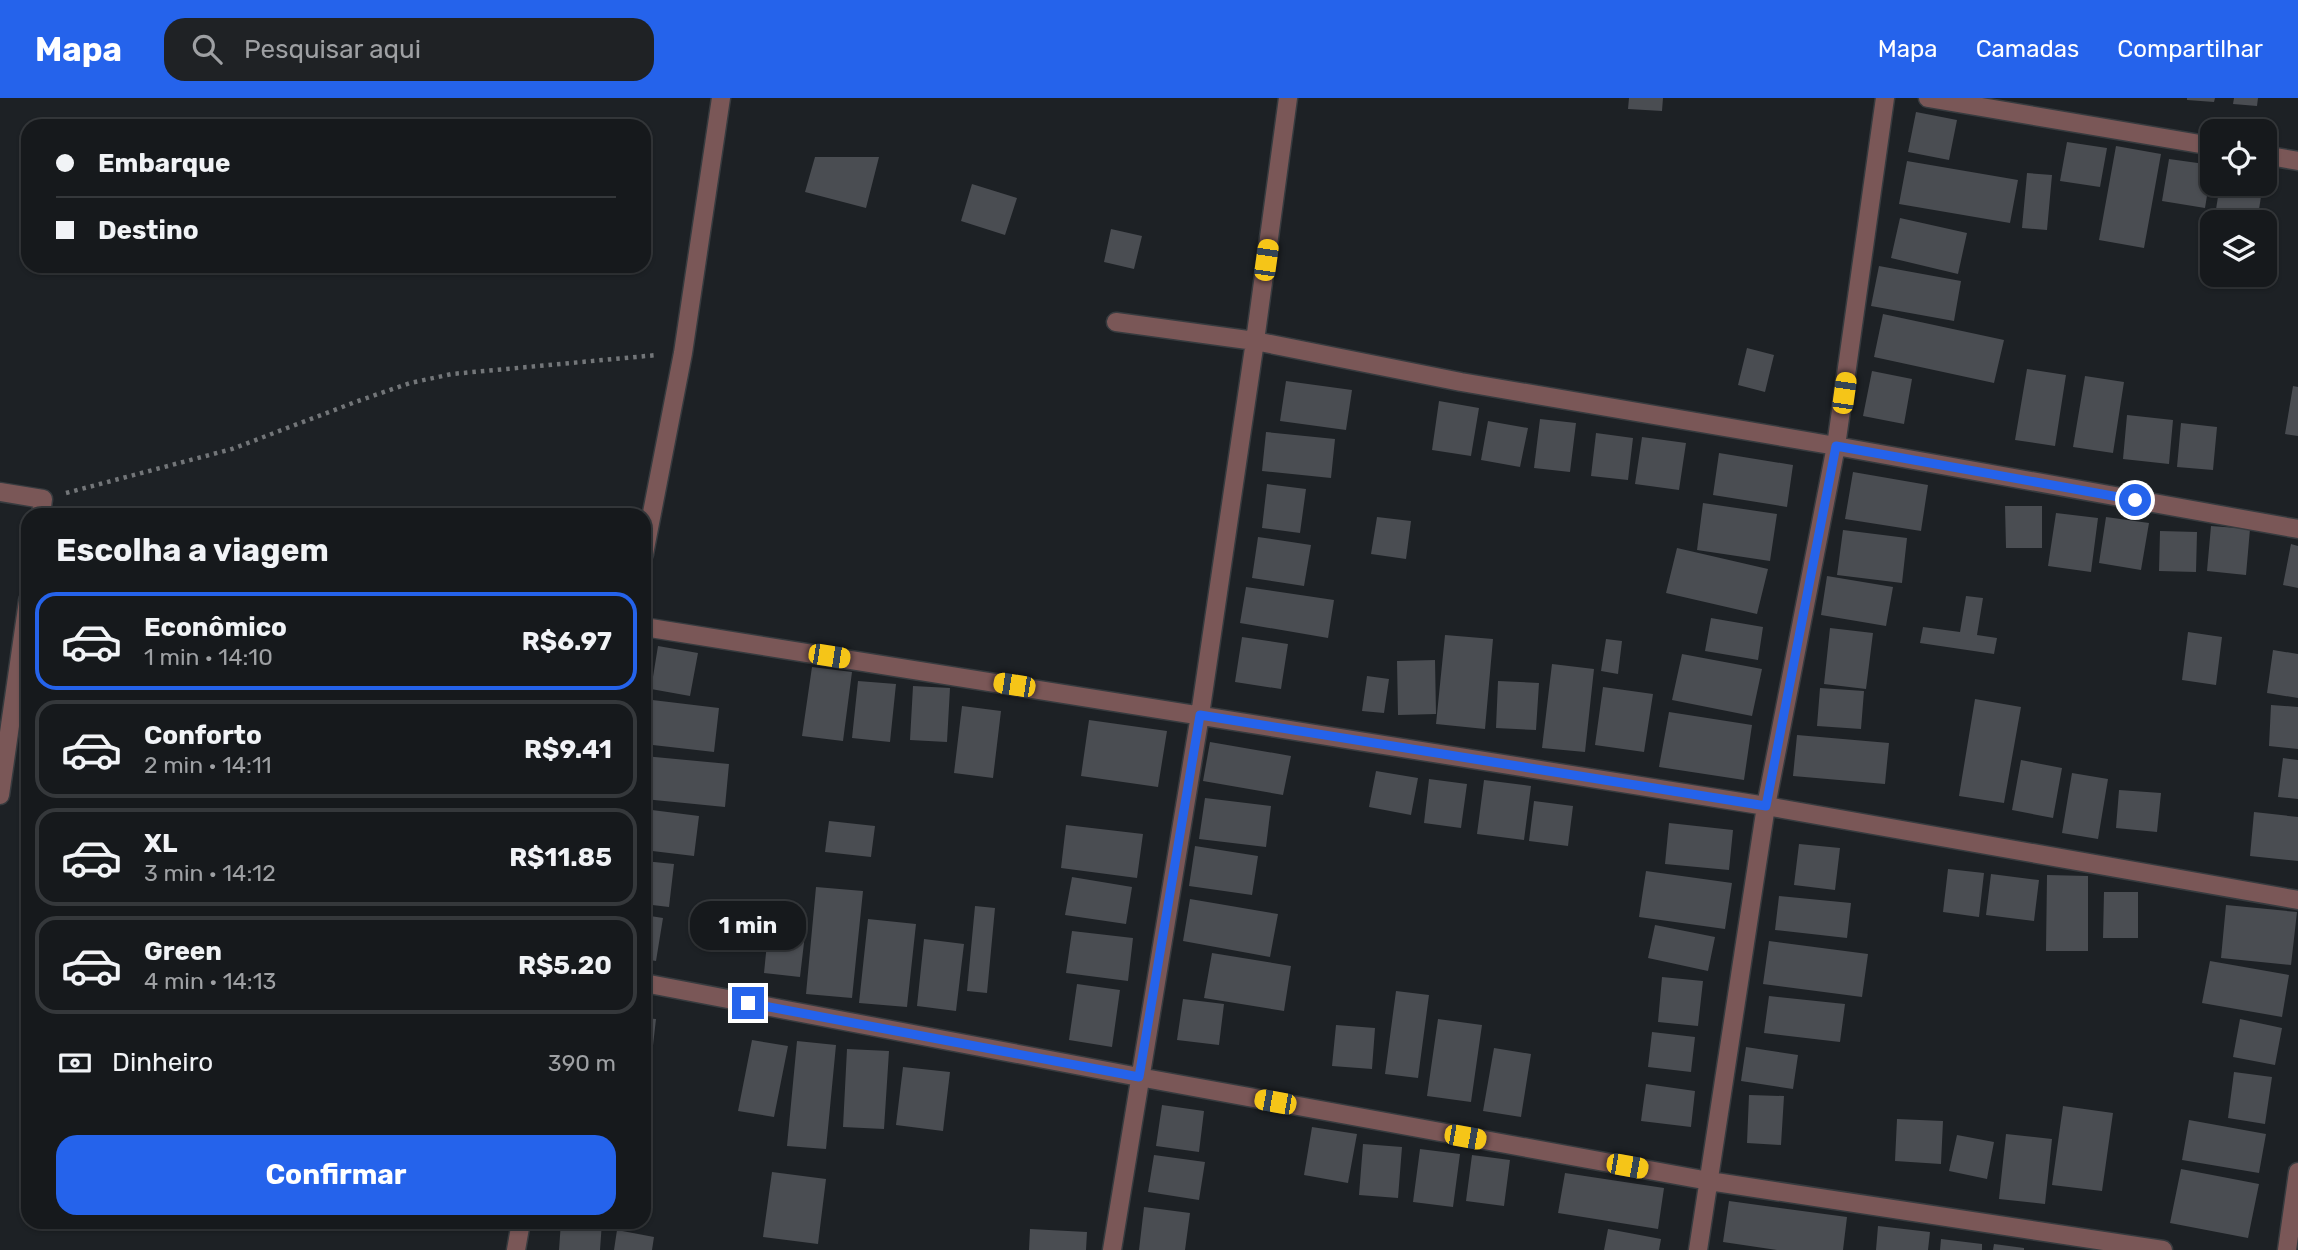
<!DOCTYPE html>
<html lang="pt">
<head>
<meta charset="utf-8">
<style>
  body { margin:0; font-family:Rubik,sans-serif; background:#1f2225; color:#f1f3f6; height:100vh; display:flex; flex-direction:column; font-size:26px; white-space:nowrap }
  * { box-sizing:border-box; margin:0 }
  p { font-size:23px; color:#9ea0a3 }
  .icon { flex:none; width:38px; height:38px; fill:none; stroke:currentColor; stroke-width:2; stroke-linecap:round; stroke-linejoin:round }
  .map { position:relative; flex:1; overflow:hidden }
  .details { position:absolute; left:21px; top:410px; width:630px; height:721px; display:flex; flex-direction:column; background:#16191c; border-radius:21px; box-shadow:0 2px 5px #0004,0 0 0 2px #35383b }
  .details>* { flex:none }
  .banner { position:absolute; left:21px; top:21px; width:630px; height:154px; border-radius:21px; box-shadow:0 2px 5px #0004,0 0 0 2px #35383b; display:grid; align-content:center; height:154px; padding:0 35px; background:#16191c }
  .controls { position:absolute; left:2200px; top:21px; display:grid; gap:14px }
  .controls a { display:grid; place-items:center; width:77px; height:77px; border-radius:14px; background:#16191c; box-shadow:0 2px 5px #0004,0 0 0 2px #35383b; font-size:35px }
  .end { position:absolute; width:32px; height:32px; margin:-16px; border:9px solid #2563eb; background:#fff; box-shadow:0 0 0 4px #fff }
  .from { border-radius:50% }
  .bubble { position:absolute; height:49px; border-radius:21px; background:#16191c; box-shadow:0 2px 5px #0004,0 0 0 2px #35383b; font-size:23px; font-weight:700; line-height:49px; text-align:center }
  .car { position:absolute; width:21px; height:42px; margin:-21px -10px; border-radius:9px; box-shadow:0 0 5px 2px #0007; background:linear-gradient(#f5c518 24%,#345 0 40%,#f5c518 0 76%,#345 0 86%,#f5c518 0) }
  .banner b { display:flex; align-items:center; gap:24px; height:66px; font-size:26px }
  .banner b+b { border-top:2px solid #35383b }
  .banner i { width:18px; height:18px; background:#f1f3f6 }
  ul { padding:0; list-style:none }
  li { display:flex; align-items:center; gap:21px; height:98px; margin:0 14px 10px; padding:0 21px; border:4px solid #35383b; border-radius:21px }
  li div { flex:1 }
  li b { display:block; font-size:26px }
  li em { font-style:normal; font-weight:700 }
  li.on { border-color:#2563eb }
  li>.icon { width:63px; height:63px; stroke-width:1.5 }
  h2 { padding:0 35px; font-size:32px; line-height:84px }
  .pay { display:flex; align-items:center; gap:18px; height:77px; padding:0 35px; font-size:26px }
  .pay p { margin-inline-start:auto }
  .cta { display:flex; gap:14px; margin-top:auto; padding:14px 35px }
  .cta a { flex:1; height:80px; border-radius:21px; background:#2563eb; color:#fff; font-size:28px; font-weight:700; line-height:80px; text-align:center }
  header { display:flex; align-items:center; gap:42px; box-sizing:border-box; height:98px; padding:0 35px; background:#2563eb; color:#fff }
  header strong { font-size:33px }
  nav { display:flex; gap:38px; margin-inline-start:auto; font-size:24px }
  .search { width:490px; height:63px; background:#1f2225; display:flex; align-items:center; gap:18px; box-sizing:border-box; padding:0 24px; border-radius:21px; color:#9ea0a3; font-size:26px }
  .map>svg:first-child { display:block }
  .building { fill:#4a4d52 }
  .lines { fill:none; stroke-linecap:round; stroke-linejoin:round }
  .minor-casing { stroke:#373b3f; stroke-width:21 }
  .path { stroke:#737679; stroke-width:4.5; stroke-dasharray:3.5 5; stroke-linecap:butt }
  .minor { stroke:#7a5757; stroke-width:18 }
  .route { stroke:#2563eb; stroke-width:9 }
</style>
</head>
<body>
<header>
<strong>Mapa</strong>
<div class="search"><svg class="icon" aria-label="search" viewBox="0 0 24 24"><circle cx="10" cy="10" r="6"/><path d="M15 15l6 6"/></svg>Pesquisar aqui</div>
<nav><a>Mapa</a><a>Camadas</a><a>Compartilhar</a></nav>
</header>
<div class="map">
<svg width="2298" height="1152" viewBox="0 0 2298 1152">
  <rect width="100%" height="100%" fill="#1d2125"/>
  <!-- building -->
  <path class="building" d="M1629,0H1663L1662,13L1628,11Z
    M2187,0H2215L2214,4L2187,2Z
    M2234,0H2258L2257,8L2233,6Z
    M1916,14L1957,22L1949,62L1908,54Z
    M2067,44L2107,50L2100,89L2060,83Z
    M2116,48L2161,56L2144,150L2099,142Z
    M815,59H879L866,110L805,94Z
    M2169,61L2212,67L2205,110L2162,103Z
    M1907,63L2018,82L2010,125L1899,106Z
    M2027,75L2052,77L2047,132L2022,130Z
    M972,86L1017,100L1005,137L961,123Z
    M2220,86H2263L2257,124H2214Z
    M1900,120L1967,135L1958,176L1891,160Z
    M1111,131L1142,138L1134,171L1104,164Z
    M1879,168L1961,183L1954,223L1871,208Z
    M1883,216L2004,242L1994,285L1874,259Z
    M1747,250L1774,257L1765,294L1738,287Z
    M2027,271L2066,277L2055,348L2015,342Z
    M1872,273L1912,281L1904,326L1863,318Z
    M2085,278L2124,284L2113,355L2073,349Z
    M1286,283L1352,292L1346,332L1280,323Z
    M2293,288L2298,289V338L2285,336Z
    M1439,303L1479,310L1471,358L1432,352Z
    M2127,317L2173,322L2169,366L2123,361Z
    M1540,321L1576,325L1570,374L1534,370Z
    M1488,323L1528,330L1520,369L1481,362Z
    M2181,325L2217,329L2213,372L2177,369Z
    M1266,334L1335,341L1331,380L1262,373Z
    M1596,335L1633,340L1628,382L1591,378Z
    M1642,339L1686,345L1679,392L1635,386Z
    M1719,355L1793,367L1787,409L1713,397Z
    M1853,374L1928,387L1921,433L1845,421Z
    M1267,386L1306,391L1300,435L1262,430Z
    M1703,405L1777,416L1770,463L1697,452Z
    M2005,408H2042V450H2006Z
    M2056,415L2098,420L2091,474L2048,468Z
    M1377,419L1411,423L1406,461L1371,456Z
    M2106,419L2149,425L2141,472L2099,465Z
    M2211,428L2250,431L2246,477L2207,473Z
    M1843,432L1907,440L1902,485L1837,477Z
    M2160,433L2197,434L2196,474L2159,473Z
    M1258,439L1311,447L1304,488L1252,480Z
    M2291,446L2298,448V490L2283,487Z
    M1677,450L1768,471L1757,516L1666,495Z
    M1827,478L1893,489L1886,528L1821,517Z
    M1246,489L1334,502L1328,540L1240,525Z
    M1966,498L1983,500L1977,537L1997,540L1994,556L1920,545L1923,529L1960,534Z
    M1711,520L1763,529L1758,562L1705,553Z
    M1830,530L1873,535L1866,591L1824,586Z
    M2188,534L2222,539L2216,587L2182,582Z
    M1445,537L1493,541L1485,631L1436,626Z
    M1242,539L1288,546L1281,591L1235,584Z
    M1606,541L1622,543L1618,576L1601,573Z
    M658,548L698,555L690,598L651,591Z
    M2273,552L2298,556V600L2267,595Z
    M1682,556L1762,571L1752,618L1672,602Z
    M1435,562L1436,616L1398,617L1397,563Z
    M1552,566L1594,571L1585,654L1542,650Z
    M812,569L852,574L843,643L802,638Z
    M1367,578L1389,581L1384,615L1362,613Z
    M858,583L896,586L890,644L852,640Z
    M1498,583L1539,585L1536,632L1496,630Z
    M913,588L950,590L947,644L910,642Z
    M1603,589L1653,596L1644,654L1595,647Z
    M1820,590L1864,593L1861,631L1817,628Z
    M644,601L719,610L714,654L644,646Z
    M1975,601L2021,609L2004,705L1959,698Z
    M2271,607L2298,609V651L2269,648Z
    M962,608L1001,613L993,680L954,675Z
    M1669,614L1752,627L1744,682L1659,669Z
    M1089,622L1167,633L1158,689L1081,678Z
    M1797,637L1889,645L1885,686L1793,678Z
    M1210,644L1291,658L1283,697L1203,683Z
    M644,658L729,666L725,709L644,701Z
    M2283,660L2298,662V701L2278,699Z
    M2021,662L2062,670L2053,720L2012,712Z
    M1376,673L1418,680L1411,717L1369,709Z
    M2072,675L2108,681L2098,741L2062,735Z
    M1429,681L1467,686L1461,730L1424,725Z
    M1484,682L1531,688L1524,742L1477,736Z
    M2119,692L2161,695L2157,734L2116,730Z
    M1205,700L1271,708L1266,749L1199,741Z
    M1534,703L1573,708L1568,748L1529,743Z
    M644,711L699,718L694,758L644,752Z
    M2254,714L2298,719V763L2250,758Z
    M829,723L875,728L871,759L825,754Z
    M1669,725L1733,732L1729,772L1665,766Z
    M1066,727L1143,736L1137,780L1061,770Z
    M1799,746L1840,750L1835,792L1794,787Z
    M1195,748L1258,758L1252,797L1189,788Z
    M644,763L674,766L669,809L644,806Z
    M1948,771L1984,775L1979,819L1943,814Z
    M1646,773L1732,785L1725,831L1639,819Z
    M1991,776L2039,782L2034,823L1986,817Z
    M2047,777L2088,778V853H2046Z
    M1072,779L1132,789L1126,826L1065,817Z
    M816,789L863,793L852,900L806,896Z
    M2104,794H2138V840H2103Z
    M1779,798L1851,805L1847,840L1775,832Z
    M1190,801L1278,816L1270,859L1183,843Z
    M2226,807L2297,814L2291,867L2221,860Z
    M975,808L995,810L987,895L967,893Z
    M770,815L807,819L800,879L764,875Z
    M644,817L663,820L656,863L644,861Z
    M868,821L916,826L907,909L859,905Z
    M1655,827L1715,839L1708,873L1648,860Z
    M1072,833L1133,840L1128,883L1066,875Z
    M924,841L964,846L956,913L917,908Z
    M1769,843L1868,856L1862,899L1763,886Z
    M1212,855L1291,868L1284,913L1204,900Z
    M2210,863L2289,877L2282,919L2202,905Z
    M1662,879L1703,883L1698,928L1658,924Z
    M1077,886L1120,892L1112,949L1069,942Z
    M1396,893L1429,897L1418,980L1385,976Z
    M1769,898L1845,906L1840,944L1764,935Z
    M1183,901L1224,906L1219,947L1177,942Z
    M644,920L656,921L651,965L644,964Z
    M1438,921L1482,927L1471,1004L1427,998Z
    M2240,921L2282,930L2275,967L2233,959Z
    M1336,927L1375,930L1372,971L1332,968Z
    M1652,934L1695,939L1691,974L1648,969Z
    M752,942L788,948L774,1019L738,1013Z
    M797,943L836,947L826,1051L787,1048Z
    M1746,949L1798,957L1793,991L1741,983Z
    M1494,950L1531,956L1521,1019L1483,1013Z
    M847,951L889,953L884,1031L843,1029Z
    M903,969L950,974L943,1033L896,1027Z
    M2234,974L2272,979L2265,1026L2228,1020Z
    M1646,986L1695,993L1691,1029L1641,1023Z
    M1749,997L1784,998L1781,1047L1747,1045Z
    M1162,1007L1204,1013L1199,1054L1156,1048Z
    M2063,1008L2113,1015L2102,1093L2052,1087Z
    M1897,1021L1943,1023L1941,1066L1895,1063Z
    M2189,1022L2266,1036L2259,1075L2182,1062Z
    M1312,1029L1357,1036L1348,1085L1304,1077Z
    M2006,1036L2052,1041L2045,1106L1999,1101Z
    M1957,1037L1994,1044L1987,1081L1949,1073Z
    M1363,1046L1402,1049L1398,1100L1359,1097Z
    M1420,1051L1460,1056L1453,1109L1413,1104Z
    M1154,1057L1205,1064L1199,1102L1148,1094Z
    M1472,1057L1510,1062L1504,1108L1466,1103Z
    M2181,1071L2259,1086L2248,1140L2170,1125Z
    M772,1074L826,1081L818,1146L763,1139Z
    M1565,1075L1664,1090L1658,1131L1558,1115Z
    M1729,1103L1847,1119L1843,1152H1777L1723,1144Z
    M1144,1109L1190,1115L1185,1152H1139Z
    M561,1124H602L600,1152H559Z
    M1878,1128L1930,1134L1928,1152H1876Z
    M1030,1131L1087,1134L1086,1152H1029Z
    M1608,1131L1661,1141L1659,1152H1604Z
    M617,1132L654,1139L652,1152H614Z
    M1941,1141L1982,1146V1152H1940Z
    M1994,1146L2024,1150V1152H1993Z"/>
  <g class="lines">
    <!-- minor casing -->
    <g class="minor-casing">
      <path id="minor" d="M1928,0L2212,48
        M2264,57L2298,63
        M1116,224L1255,243L1461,284L1836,348L2298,431
        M0,394L43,401L41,416
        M644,456L683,255L721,0
        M644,529L1766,708L2298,802
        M0,697L28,503
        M644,885L1139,979L1709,1083L2163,1152
        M516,1152L521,1124
        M1112,1152L1200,617L1255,243L1288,0
        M1698,1152L1766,708L1836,348L1885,0
        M2287,1152L2298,1074"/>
    </g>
    <!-- path -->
    <path class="path" d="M66,395L232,351L358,303L410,285L452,276L657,257"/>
    <!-- minor -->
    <use href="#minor" class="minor"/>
  </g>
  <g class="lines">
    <!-- route -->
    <path class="route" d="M748,905L1139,979L1200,617L1766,708L1836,348L2135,402"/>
  </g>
</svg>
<div class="controls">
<a><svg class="icon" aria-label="locate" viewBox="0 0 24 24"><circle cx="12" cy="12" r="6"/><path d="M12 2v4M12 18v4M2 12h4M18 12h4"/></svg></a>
<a><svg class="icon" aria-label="layers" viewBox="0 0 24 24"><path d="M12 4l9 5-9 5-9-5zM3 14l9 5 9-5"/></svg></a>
</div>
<i class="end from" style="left:2135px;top:402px"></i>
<i class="end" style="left:748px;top:905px"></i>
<div class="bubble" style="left:690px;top:803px;width:116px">1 min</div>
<i class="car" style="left:1266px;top:162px;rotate:8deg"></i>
<i class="car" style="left:1844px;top:295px;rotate:8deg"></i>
<i class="car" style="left:829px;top:558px;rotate:99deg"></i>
<i class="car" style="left:1014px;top:587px;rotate:279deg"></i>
<i class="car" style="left:1275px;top:1004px;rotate:280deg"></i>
<i class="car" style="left:1465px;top:1039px;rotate:100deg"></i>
<i class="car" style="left:1627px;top:1068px;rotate:100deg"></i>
<div class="banner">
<b><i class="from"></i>Embarque</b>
<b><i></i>Destino</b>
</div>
<section class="details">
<h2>Escolha a viagem</h2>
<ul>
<li class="on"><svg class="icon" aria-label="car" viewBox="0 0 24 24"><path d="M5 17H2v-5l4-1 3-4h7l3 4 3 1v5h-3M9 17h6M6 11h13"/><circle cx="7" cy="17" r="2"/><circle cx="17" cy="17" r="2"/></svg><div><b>Econômico</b><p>1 min · 14:10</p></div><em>R$6.97</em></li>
<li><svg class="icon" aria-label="car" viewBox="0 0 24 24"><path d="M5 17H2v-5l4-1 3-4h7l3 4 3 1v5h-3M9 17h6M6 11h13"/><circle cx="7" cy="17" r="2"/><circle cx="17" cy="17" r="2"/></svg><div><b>Conforto</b><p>2 min · 14:11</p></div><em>R$9.41</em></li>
<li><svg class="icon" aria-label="car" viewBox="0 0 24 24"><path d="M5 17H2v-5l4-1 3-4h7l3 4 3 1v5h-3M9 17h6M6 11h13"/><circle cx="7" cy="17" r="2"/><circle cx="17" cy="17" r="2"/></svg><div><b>XL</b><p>3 min · 14:12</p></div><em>R$11.85</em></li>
<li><svg class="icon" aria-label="car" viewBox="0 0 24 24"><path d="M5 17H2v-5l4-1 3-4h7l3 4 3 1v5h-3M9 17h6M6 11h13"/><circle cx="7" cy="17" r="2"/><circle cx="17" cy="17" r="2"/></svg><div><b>Green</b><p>4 min · 14:13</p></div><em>R$5.20</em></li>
</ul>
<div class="pay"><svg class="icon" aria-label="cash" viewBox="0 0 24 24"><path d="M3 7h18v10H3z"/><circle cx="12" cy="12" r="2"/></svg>Dinheiro<p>390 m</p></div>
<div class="cta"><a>Confirmar</a></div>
</section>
</div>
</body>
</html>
